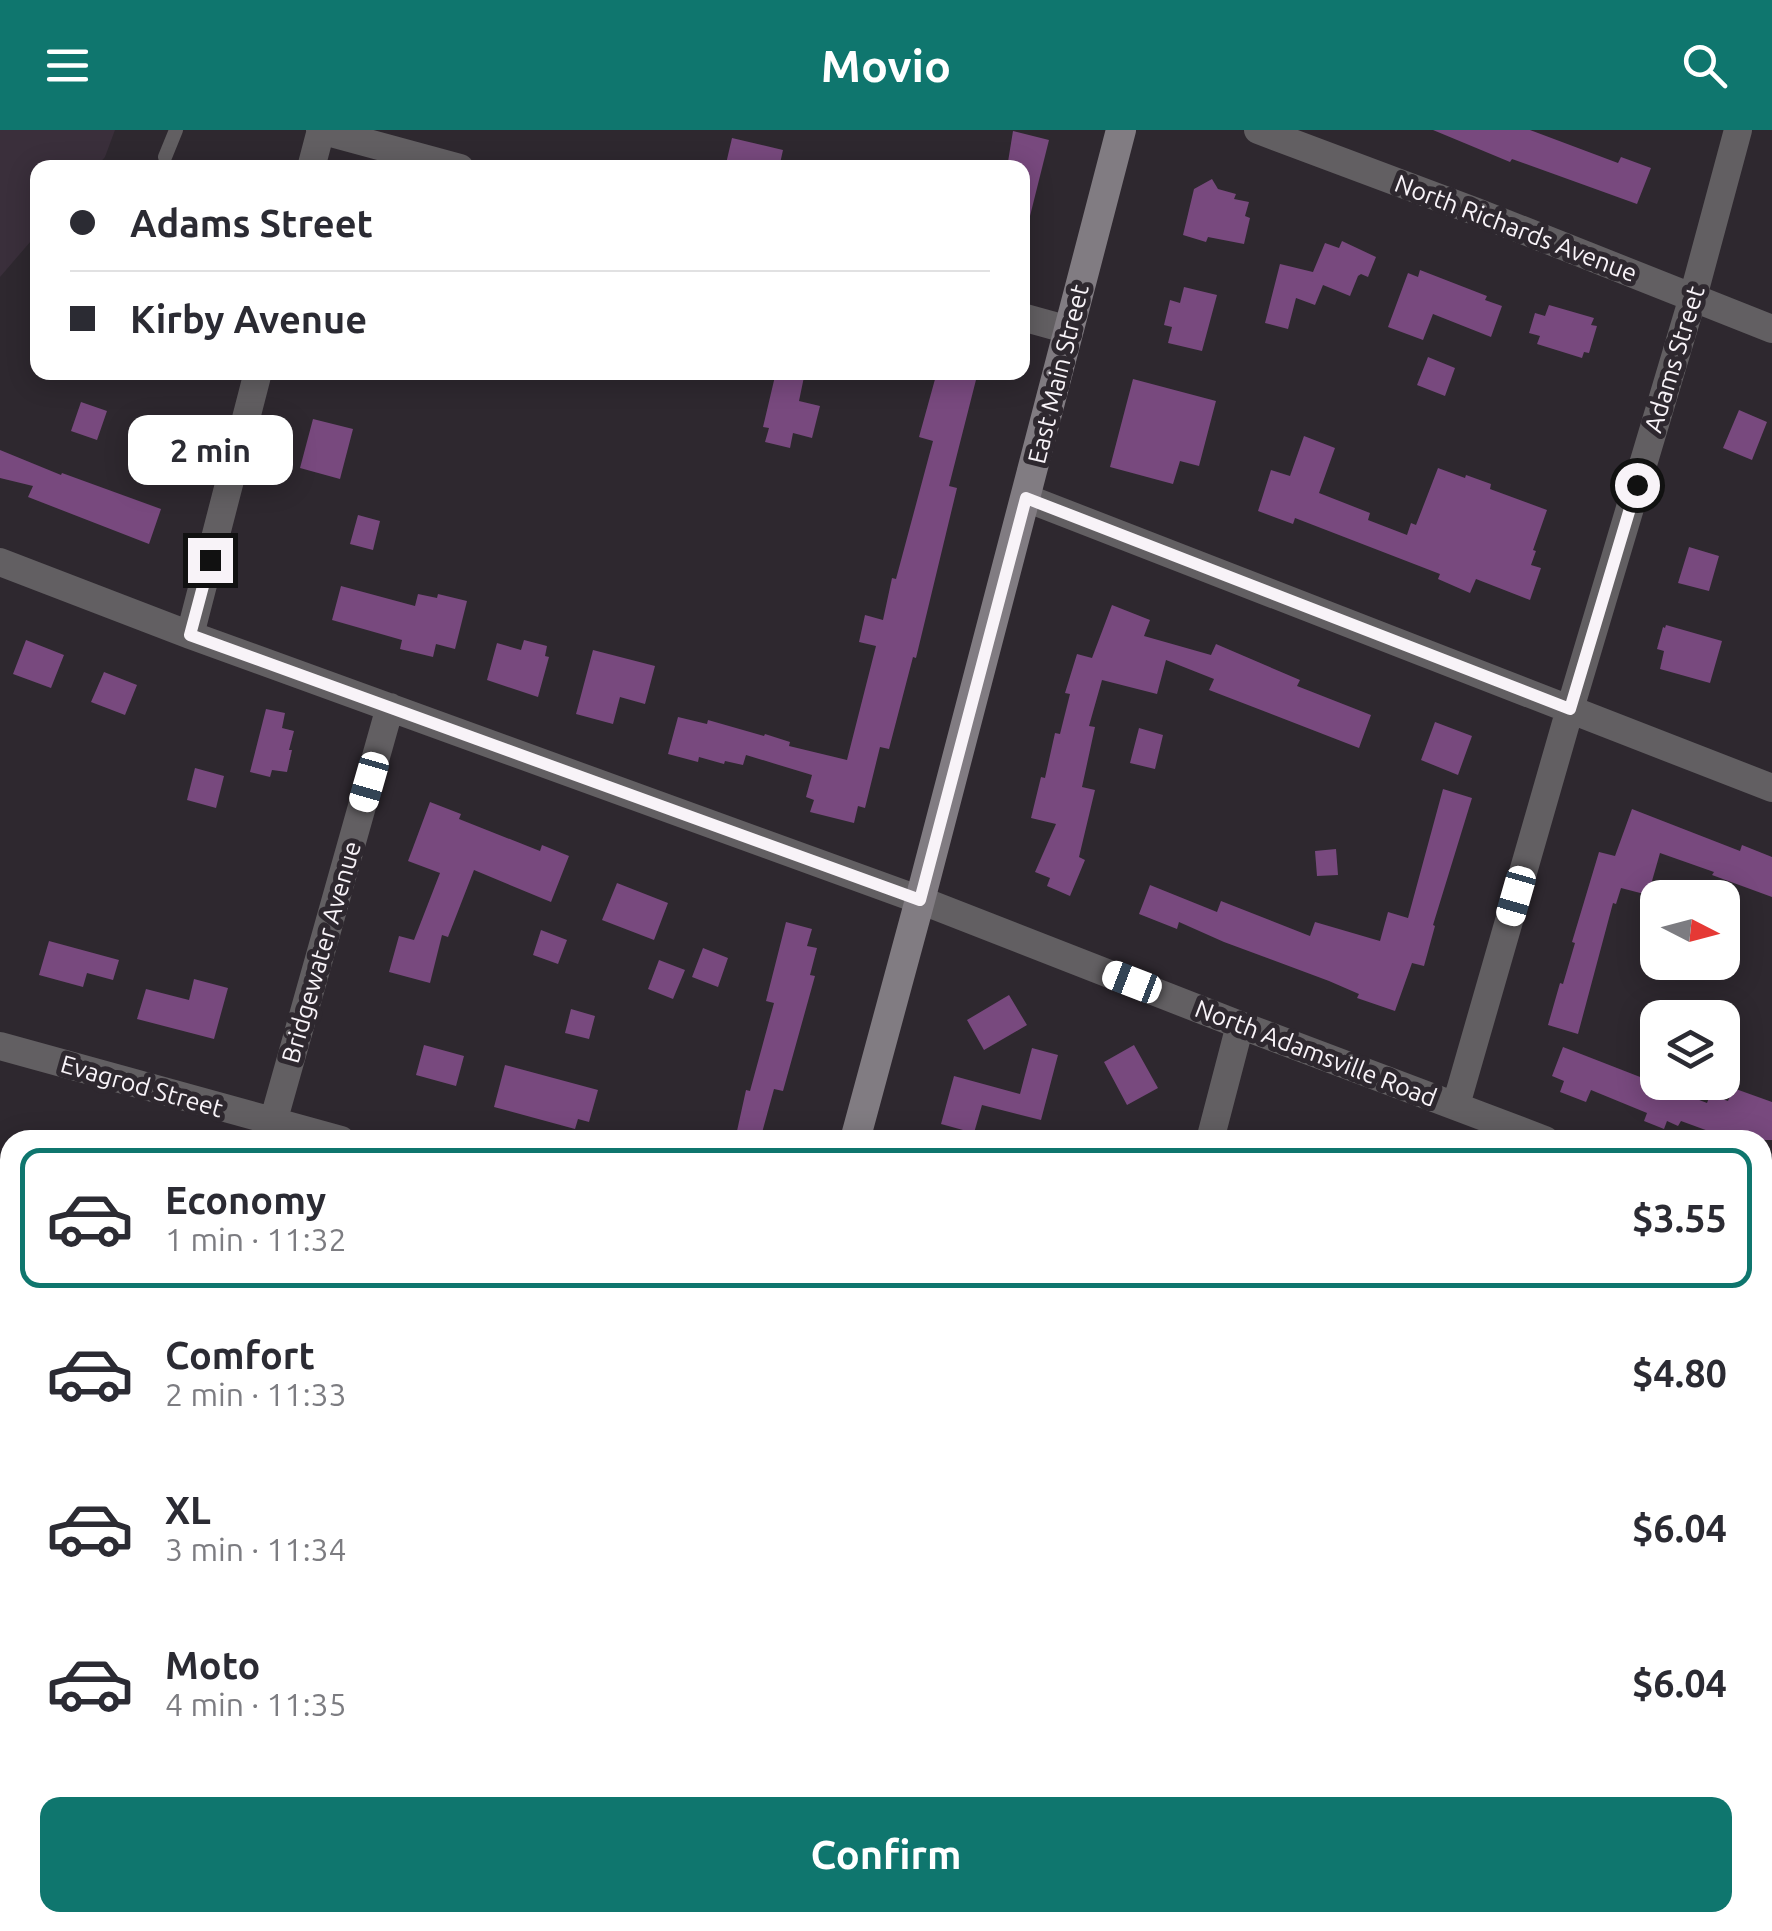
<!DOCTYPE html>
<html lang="en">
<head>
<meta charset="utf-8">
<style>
  body { margin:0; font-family:Ubuntu,sans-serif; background:#f2f2f3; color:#2b2b33; height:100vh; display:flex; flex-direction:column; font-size:38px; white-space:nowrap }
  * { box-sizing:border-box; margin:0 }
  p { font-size:32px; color:#7c7c81 }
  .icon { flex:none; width:55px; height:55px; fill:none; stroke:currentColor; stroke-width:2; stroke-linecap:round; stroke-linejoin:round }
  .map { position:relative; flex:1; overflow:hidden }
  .panel { position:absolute; left:0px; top:1000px; width:1772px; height:802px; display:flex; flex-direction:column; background:#fff; border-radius:30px 30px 0 0; box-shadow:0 5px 25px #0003 }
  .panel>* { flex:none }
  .guide { position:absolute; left:30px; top:30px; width:1000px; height:220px; border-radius:20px; box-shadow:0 5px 25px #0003; display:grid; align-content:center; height:220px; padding:0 40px; background:#fff }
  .needle { width:65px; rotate:96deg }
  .tools { position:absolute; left:1640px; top:750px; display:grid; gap:20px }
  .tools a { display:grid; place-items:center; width:100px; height:100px; border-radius:20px; background:#fff; box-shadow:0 5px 25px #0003; font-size:50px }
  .end { position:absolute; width:45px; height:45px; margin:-22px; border:12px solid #f8f3f8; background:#111; box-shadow:0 0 0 5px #111 }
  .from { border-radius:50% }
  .bubble { position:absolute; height:70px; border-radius:20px; background:#fff; box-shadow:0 5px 25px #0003; font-size:32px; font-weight:700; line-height:70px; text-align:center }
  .car { position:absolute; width:30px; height:60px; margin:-30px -15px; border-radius:12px; box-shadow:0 0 8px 2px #0007; background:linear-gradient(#fff 24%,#345 0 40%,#fff 0 76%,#345 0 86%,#fff 0) }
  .guide b { display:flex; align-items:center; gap:35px; height:95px; font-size:38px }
  .guide b+b { border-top:2px solid #e1e1e2 }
  .guide i { width:25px; height:25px; background:#2b2b33 }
  ul { padding:18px 0 0; list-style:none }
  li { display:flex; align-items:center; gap:30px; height:140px; margin:0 20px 15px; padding:0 20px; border:5px solid transparent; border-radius:20px }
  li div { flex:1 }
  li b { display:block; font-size:38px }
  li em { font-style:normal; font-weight:700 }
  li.selected { border-color:#0f766e }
  li>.icon { width:90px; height:90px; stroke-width:1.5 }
  .primary-button { display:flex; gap:20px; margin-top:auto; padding:20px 40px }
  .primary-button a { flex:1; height:115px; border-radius:20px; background:#0f766e; color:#fff; font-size:40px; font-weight:700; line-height:115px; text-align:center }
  header { display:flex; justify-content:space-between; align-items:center; height:130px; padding:0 40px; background:#0f766e; color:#fff; font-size:45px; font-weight:700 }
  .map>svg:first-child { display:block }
  .built { fill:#3a2f3b }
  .building { fill:#78497e }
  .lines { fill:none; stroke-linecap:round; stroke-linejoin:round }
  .lane { stroke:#625f62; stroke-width:14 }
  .street { stroke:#625f62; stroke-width:28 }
  .secondary { stroke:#817c82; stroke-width:30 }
  .route { stroke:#f8f3f8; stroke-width:12 }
  .labels { text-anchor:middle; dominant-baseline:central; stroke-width:10; stroke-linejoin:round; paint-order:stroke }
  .street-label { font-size:25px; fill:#f8f3f8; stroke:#2e282f }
</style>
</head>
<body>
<header><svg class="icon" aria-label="menu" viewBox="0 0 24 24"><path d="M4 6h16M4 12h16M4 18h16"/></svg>Movio<svg class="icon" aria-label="search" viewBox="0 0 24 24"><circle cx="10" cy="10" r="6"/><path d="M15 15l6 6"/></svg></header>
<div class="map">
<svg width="1772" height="1801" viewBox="0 0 1772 1801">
  <rect width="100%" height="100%" fill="#2e282f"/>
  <!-- built -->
  <path class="built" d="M0,0H115L105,27L96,37L38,38L37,104L0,147Z"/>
  <!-- building -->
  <path class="building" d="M1433,0H1530L1618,33L1621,27L1651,38L1637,74L1512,29L1510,32Z
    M1013,1L1049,10L1030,86L1022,85V38H1007Z
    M732,8L783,20L779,38H725Z
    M1212,49L1218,59L1236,64L1234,69L1249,72L1245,86L1250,88L1244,114L1208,107L1206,112L1183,105L1194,59Z
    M1342,111L1376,127L1368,147L1361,144L1358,146L1350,166L1323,155L1315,175L1296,168L1288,199L1265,193L1280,134L1313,142L1325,113L1339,118Z
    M1420,140L1487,166L1485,170L1502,176L1491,207L1433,184L1423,210L1388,197L1408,143L1418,147Z
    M1184,157L1217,165L1202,221L1168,213L1172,197L1164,195L1170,170L1180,173Z
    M1549,175L1594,188L1591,195L1597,196L1589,223L1584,222L1582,228L1537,214L1540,206L1529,203L1535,183L1545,186Z
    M1428,227L1455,238L1445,266L1417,255Z
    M776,242H805L799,271L820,276L812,308L793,303L790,318L765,312L769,298L763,297Z
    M937,242H978L949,356L957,358L916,528L913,527L889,619L880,617L865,678L858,676L854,693L810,682L814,670L806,667L812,645L746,625L743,635L725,631L724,634L699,627L698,632L668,624L678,587L707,594L708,590L764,606L765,604L790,612L789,616L847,630L876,516L859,512L865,485L883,490L892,448L896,449L933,311L919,307Z
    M1133,249L1216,271L1199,336L1180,331L1173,354L1110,337Z
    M81,272L107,281L97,310L71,301Z
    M1739,280L1767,292L1752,330L1723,318Z
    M313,289L353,299L340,349L300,338Z
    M1304,306L1335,318L1319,363L1370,383L1368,390L1407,405L1411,393L1416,395L1438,338L1465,348L1466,345L1491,354L1490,359L1547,380L1533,420L1536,421L1531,435L1541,438L1530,470L1476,449L1470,463L1438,449L1440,444L1295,388L1293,394L1258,381L1271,340L1290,346Z
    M0,320L61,345L62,343L161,379L149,414L28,367L33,356L0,348Z
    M358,385L380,391L373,420L350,414Z
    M1689,417L1719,426L1709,461L1678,453Z
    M341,456L415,476L418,464L437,468L438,464L467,471L455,519L436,514L433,527L400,519L402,510L332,490Z
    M1112,475L1150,490L1144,506L1211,525L1216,514L1300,550L1297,556L1371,585L1359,618L1209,560L1214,549L1166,530L1157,564L1102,550L1089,596L1095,597L1082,657L1095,660L1079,727L1085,730L1070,766L1047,756L1050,748L1035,742L1056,694L1031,688L1041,647L1045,648L1055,603L1060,604L1070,564L1065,563L1077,524L1092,528Z
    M1666,495L1722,511L1710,553L1660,539L1664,521L1657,519L1663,497L1665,498Z
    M26,510L64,525L51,558L13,544Z
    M524,510L547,516L545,526L549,527L538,567L487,550L497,513L521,520Z
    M593,520L655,536L645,574L620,567L613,594L576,584Z
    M104,542L137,555L125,585L91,572Z
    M266,579L285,583L282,598L294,601L289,620H292L287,642L272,640L270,647L250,642Z
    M1435,592L1472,606L1458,645L1421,630Z
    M1139,598L1163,605L1155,639L1130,633Z
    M195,638L224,646L216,678L187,670Z
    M1443,659L1472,668L1433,795L1435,796L1424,836L1412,833L1395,881L1357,868L1359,864L1329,851L1224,812L1179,792L1177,799L1139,784L1150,755L1217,782L1221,771L1310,806L1315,792L1380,811L1388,782L1408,788Z
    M430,672L461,684L459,689L540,721L542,715L569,726L551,772L474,740L448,807L442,805L430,853L389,842L399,806L414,810L440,743L408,731Z
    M1632,679L1740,721L1742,715L1772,727V767L1712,745L1714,742L1660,723L1648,765L1621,758L1616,774L1613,773L1578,904L1548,895L1560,853L1563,854L1575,813L1572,812L1599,722L1615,726Z
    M1336,719L1338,745L1317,746L1315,721Z
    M617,753L668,773L654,810L602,790Z
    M786,792L812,799L807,816L817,818L810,845L815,846L783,961L774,959L760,1010H735L746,960L750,961L774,873L766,871Z
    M541,800L567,810L558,834L533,825Z
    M49,811L119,830L113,850L87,843L83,857L39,845Z
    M703,818L728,828L718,857L692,847Z
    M659,830L685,840L673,869L648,859Z
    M194,849L228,858L214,909L137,889L146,859L189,870Z
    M1009,865L1027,895L984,920L967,890Z
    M571,879L595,886L589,909L565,903Z
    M424,915L464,926L456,956L416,945Z
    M1134,915L1158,958L1127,975L1104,932Z
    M1563,917L1707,973L1710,965L1728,971L1733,958L1772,972V1010H1720L1722,1006L1681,991L1678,996L1667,991L1664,999L1644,991L1647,983L1591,960L1586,972L1560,962L1564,951L1552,946Z
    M1032,918L1058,925L1041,990L982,975L974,1003L941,994L954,946L1020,964Z
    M505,935L598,960L589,992L578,989L575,999L494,977Z"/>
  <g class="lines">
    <!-- lane -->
    <path class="lane" d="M165,27L176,0"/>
    <!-- street -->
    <path class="street" d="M320,0L460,38
      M1258,0L1477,82L1772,199
      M311,38L321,0
      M1022,187L1069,200
      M1026,368L1772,658
      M0,432L190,505L920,770L1240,895L1545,1010
      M190,505L258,242
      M0,916L341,1010
      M1456,975L1570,579L1693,167L1738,0
      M268,1010L390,577
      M1210,1010L1240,895
      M1762,1096L1772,1100
      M0,1298L10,1301
      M1762,1469L1772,1472
      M0,1682L10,1685
      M412,1792L444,1801
      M1633,1792L1669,1801
      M43,1801L45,1792
      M997,1801L999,1792"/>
    <!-- secondary -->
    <path class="secondary" d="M855,1010L920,770L1121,0
      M644,1801L647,1792"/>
  </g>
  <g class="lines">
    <!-- route -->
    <path class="route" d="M210,430L190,505L920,770L1026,368L1570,579L1637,355"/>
  </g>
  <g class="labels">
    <!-- street labels -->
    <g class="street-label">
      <text transform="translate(1516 98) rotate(21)">North Richards Avenue</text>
      <text transform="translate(1674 229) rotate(-73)">Adams Street</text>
      <text transform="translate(1058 244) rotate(-76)">East Main Street</text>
      <text transform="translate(321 822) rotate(-74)">Bridgewater Avenue</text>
      <text transform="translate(1316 923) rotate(21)">North Adamsville Road</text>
      <text transform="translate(142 956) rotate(16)">Evagrod Street</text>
    </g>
  </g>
</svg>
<div class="tools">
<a><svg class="needle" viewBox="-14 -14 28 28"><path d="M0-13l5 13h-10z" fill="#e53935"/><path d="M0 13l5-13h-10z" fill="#7c7c81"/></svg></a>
<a><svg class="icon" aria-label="layers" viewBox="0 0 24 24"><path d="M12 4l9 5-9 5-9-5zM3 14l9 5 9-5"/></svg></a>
</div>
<i class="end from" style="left:1637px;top:355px"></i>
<i class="end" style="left:210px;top:430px"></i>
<div class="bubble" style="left:128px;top:285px;width:165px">2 min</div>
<i class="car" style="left:369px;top:652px;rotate:196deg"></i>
<i class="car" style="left:1516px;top:766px;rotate:196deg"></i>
<i class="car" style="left:1132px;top:852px;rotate:291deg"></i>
<div class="guide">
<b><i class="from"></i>Adams Street</b>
<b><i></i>Kirby Avenue</b>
</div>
<section class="panel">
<ul>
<li class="selected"><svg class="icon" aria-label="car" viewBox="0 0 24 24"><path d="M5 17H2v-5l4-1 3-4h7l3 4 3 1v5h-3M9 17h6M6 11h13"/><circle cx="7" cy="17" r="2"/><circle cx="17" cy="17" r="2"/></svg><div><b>Economy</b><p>1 min · 11:32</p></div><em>$3.55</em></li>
<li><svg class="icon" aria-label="car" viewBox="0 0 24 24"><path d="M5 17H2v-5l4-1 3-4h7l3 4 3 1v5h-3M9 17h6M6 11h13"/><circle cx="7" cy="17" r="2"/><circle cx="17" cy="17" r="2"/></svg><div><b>Comfort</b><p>2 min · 11:33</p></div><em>$4.80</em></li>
<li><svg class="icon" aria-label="car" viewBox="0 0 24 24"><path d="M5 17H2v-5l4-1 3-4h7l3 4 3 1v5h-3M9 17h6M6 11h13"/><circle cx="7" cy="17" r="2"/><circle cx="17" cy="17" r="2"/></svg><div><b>XL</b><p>3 min · 11:34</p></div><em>$6.04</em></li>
<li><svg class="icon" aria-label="car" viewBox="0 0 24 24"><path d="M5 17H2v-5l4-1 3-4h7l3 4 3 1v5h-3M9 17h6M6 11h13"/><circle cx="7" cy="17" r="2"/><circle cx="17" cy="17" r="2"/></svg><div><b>Moto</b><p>4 min · 11:35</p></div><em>$6.04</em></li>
</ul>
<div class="primary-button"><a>Confirm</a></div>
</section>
</div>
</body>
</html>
